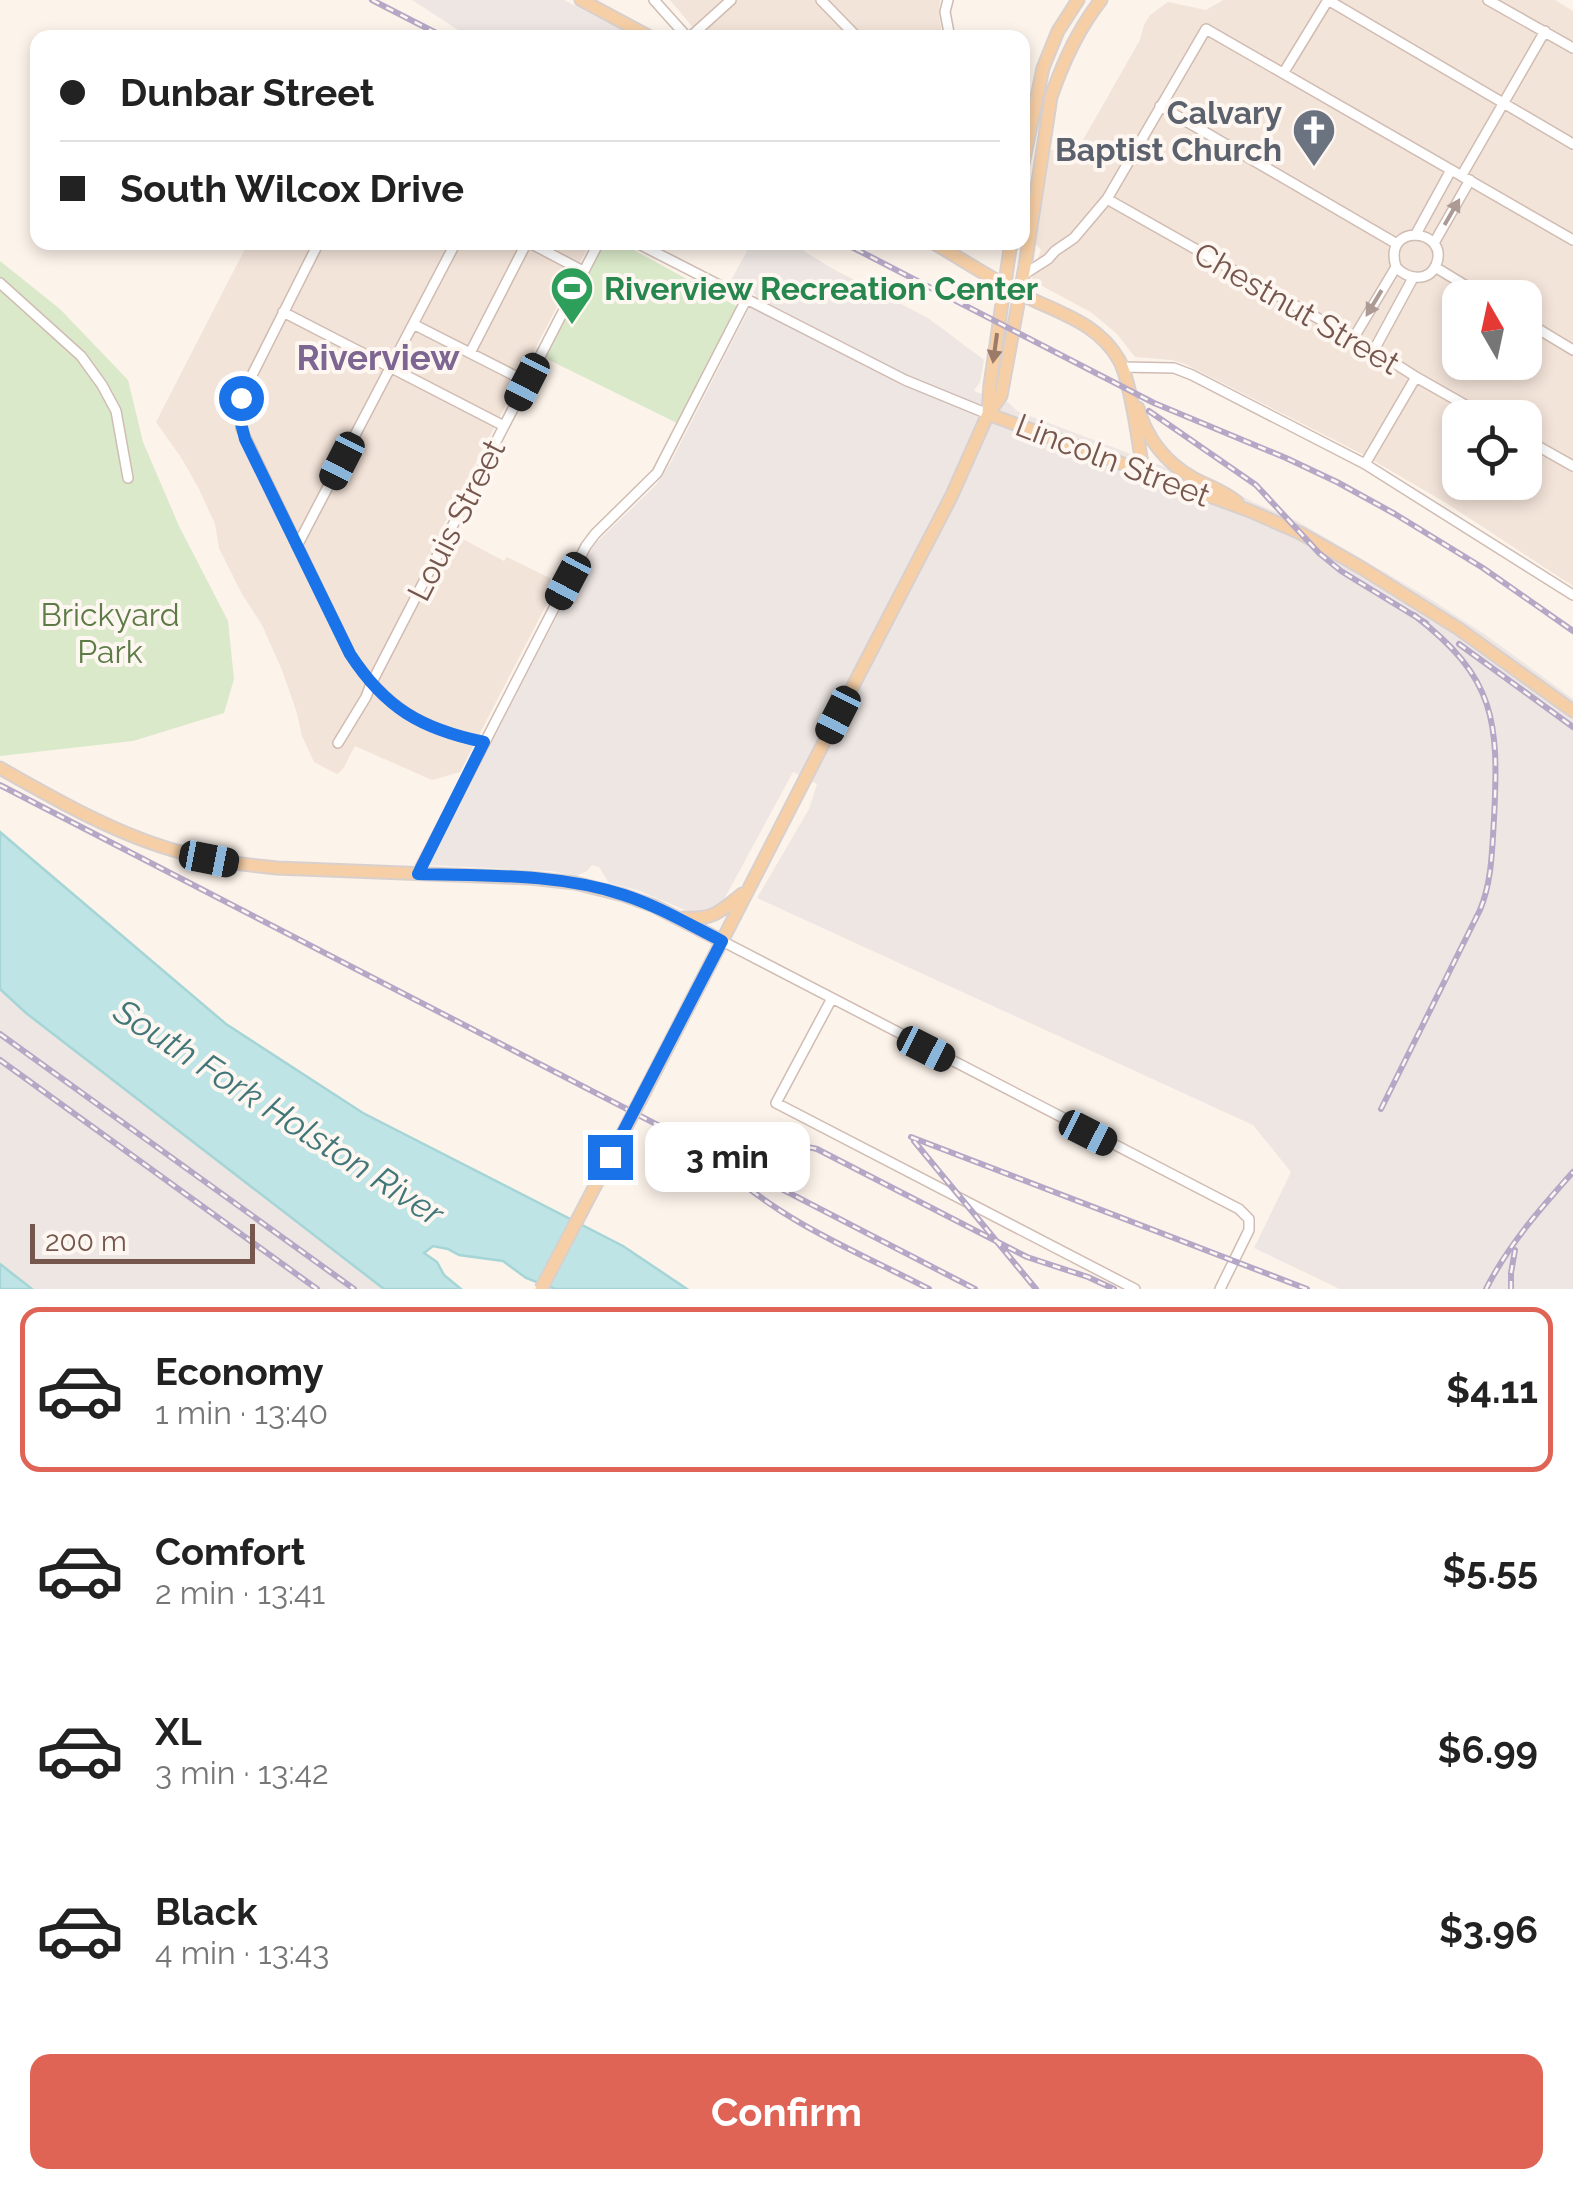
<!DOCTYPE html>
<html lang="en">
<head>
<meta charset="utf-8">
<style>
  body { margin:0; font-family:Raleway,sans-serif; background:#f2f2f2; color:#222; height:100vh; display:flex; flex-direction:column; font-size:38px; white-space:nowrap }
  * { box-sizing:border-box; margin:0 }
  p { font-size:32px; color:#767676 }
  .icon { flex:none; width:55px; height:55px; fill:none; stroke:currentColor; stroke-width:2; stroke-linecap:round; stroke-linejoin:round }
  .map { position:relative; height:1289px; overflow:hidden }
  .drawer { display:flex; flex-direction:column; background:#fff; flex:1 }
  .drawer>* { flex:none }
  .top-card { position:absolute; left:30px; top:30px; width:1000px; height:220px; border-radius:20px; box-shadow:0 5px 15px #0003; display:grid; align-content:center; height:220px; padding:0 30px; background:#fff }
  .needle { width:65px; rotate:351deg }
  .tools { position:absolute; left:1442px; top:280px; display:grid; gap:20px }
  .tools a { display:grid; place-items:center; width:100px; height:100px; border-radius:20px; background:#fff; box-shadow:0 5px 15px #0003; font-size:50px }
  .scale { position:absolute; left:30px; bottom:25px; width:225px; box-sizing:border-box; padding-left:10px; border:5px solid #76574e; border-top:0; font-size:28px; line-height:35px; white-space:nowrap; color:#76574e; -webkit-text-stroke:8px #fef7f1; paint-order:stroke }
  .end { position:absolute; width:45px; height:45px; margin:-22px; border:12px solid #1a73e8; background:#fff; box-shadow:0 0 0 5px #fff }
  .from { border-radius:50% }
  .bubble { position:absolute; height:70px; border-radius:20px; background:#fff; box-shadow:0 5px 15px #0003; font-size:32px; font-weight:700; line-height:70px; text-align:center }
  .car { position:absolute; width:30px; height:60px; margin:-30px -15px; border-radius:12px; box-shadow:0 0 8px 2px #0007; background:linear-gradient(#222 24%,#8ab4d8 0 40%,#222 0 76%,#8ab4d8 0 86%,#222 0) }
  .top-card b { display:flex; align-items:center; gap:35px; height:95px; font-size:38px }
  .top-card b+b { border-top:2px solid #e0e0e0 }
  .top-card i { width:25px; height:25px; background:#222 }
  ul { padding:18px 0 0; list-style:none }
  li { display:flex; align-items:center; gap:30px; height:165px; margin:0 20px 15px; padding:0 10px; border:5px solid transparent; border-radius:20px }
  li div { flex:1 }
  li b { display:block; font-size:38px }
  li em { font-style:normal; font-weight:700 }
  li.selected { border-color:#df6456 }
  li>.icon { width:90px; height:90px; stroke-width:1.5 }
  .button { display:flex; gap:20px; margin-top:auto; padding:20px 30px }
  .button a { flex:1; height:115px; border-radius:20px; background:#df6456; color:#fff; font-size:40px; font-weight:700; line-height:115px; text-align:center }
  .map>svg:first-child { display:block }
  .residential { fill:#f3e4d9; fill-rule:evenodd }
  .industrial { fill:#ede6e3 }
  .green { fill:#dae9c9 }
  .water { fill:#bfe4e5; stroke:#a5d5d6; stroke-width:2.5 }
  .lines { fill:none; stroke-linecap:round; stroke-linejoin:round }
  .minor-casing { stroke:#d0bcb2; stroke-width:12 }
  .major-casing { stroke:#d9d0cd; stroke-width:15 }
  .minor { stroke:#fff; stroke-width:9 }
  .major { stroke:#f6cfa6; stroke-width:11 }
  .rail-casing { stroke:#b4a8c6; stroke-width:6 }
  .rail { stroke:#fef7f1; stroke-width:2.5; stroke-dasharray:8; stroke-linecap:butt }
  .major-bridge-casing { stroke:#d9d0cd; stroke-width:15; stroke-linecap:butt }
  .major-bridge { stroke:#f6cfa6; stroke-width:11 }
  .oneway { fill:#ad9a95 }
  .oneway2 { fill:#9c7b68 }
  .route { stroke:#1a73e8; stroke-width:12 }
  .labels { text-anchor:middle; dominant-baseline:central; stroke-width:8; stroke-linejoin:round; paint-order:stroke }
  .worship-label { font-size:32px; font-weight:bold; fill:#5b616d; stroke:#fef7f1; text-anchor:end }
  .leisure-label { font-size:32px; font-weight:bold; fill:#27864d; stroke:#fef7f1; text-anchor:start }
  .street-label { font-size:32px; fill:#76574e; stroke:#fef7f1 }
  .park-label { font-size:32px; fill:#5c7b46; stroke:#fef7f1 }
  .neighbourhood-label { font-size:35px; font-weight:bold; fill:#7d6691; stroke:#fef7f1 }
  .water-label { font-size:35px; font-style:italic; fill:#42777a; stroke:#fef7f1 }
</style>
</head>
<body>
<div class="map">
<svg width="1573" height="1289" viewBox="0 0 1573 1289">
  <rect width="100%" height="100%" fill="#fcf3ea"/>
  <!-- residential -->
  <path class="residential" d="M670,0H940L939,14L942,37H701Z
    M1223,0H1555L1573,11V586L1446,503L1362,454L1185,364L1172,360L1135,357L1117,334L1092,313L1033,281L1032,276L1041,250L1036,244L1050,150H1073L1079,147L1140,40L1144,25L1150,15L1168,2L1206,10ZM1460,298H1525V362H1460ZM1460,418H1525V482H1460Z
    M248,243H590L442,528L504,561L507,557L558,582L460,772L432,780L355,746L343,769L337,774L314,762L302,736L297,713L282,670L262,625L242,594L219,548L215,524L199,489L182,459L156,422Z"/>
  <!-- industrial -->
  <path class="industrial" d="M412,0H564L632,35L631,38L469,37Z
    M752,242L791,243L833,269L928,318L984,360L980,382L974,390L976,392L1009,403L1017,411L1173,470L1182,464L1253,502L1297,521L1427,597L1483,633L1573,699V1289H1340L1254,1248L1291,1172L1253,1125L757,898L809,809L817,784L793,772L721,905L717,909L695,914L637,890L609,883L599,867L592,865L587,871L576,876L551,871L429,865L427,861L430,855H433L594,545L656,485L671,462L756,295L730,282Z
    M0,989L32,1017L384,1289H0Z"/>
  <!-- green -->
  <path class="green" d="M604,243H621L738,307L679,424L543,357Z
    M0,261L60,309L128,380L143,442L179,526L228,621L234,679L224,713L133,741L0,756Z"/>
  <!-- water -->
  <path class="water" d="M0,832L226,1024L363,1113L623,1246L687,1289H555L526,1278L503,1261L459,1255L448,1249L433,1246L424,1253L437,1262L444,1275L461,1289H384L26,1013L0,989Z
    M0,1264L32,1289H0Z"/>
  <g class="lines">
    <!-- minor casing -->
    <g class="minor-casing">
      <path id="minor" d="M654,0L688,38
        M821,0L858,38
        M948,0L945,12L950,38
        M1328,0L1573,144
        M1488,0L1573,48
        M689,38L731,0
        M1284,72L1328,0
        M1160,106L1397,244
        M1462,175L1545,31
        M1107,199L1374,350L1416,377L1488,418
        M1416,234L1451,170
        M319,242L241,397V428L350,654C385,707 422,729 484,742
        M528,242L583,271
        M635,242L905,380L988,414
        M1434,243L1470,180
        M1435,267L1486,298
        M1023,275L1048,259L1055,251L1074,238L1107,199L1206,29L1573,240
        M0,283L81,356L102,385L116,411L128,478
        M283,312L504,426
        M1525,321L1573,350
        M413,324L527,382
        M1353,339L1396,267C1382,221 1451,229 1436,265C1428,283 1407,279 1396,267
        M1374,350L1413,278
        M470,353L527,242
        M1122,367L1174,368L1192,375L1365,464L1573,595
        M1525,439L1573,466
        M1365,464L1416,377
        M297,546L456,242
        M338,743L366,697L371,684L599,242
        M417,874L586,546L595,534L657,473L746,300
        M722,941L1239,1209L1249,1219V1230L1220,1289
        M831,1000L776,1103L1135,1289"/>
    </g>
    <!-- major casing -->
    <g class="major-casing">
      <path id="major" d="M581,0L652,38
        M1022,169L1043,68L1058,31L1078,0
        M932,242C961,259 989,277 1019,293C1055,312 1097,321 1119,360C1131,381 1139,445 1143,472
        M1138,408C1147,439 1165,462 1193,478C1208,486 1224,491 1237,502
        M991,410L1001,396L1025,266L1051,97C1063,62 1078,29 1101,0
        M988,414L1250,511L1300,533L1360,567L1459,629L1573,711
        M840,711L951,497L988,414L990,385L1011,242
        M0,768C58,801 119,836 184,853C215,861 245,865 277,868L530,878L575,883L623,895L654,906L722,941
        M683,918C713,920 720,912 742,894
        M645,1091L838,715"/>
    </g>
    <!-- minor -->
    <use href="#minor" class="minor"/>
    <!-- major -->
    <use href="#major" class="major"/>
    <!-- rail casing -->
    <g class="rail-casing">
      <path id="rail" d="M372,0L446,38
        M842,242L1154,403L1286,458L1337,482L1395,514L1483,568L1573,631
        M1149,411L1256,485L1319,553L1341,571L1426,623
        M1459,644L1573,727
        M0,785L975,1289
        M0,1034L354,1289
        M0,1060L317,1289
        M1381,1109L1480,910C1492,881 1492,850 1494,819C1499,721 1496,678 1414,615
        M911,1137L1307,1289
        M697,1138C737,1146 777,1139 817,1149L1027,1257L1088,1277L1114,1289
        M914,1141L1036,1289
        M728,1170C780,1221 864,1255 929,1289
        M1486,1289C1509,1244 1540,1209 1573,1172
        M1511,1289V1273L1515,1250"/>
    </g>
    <!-- rail -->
    <use href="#rail" class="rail"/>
    <!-- major-bridge casing -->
    <g class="major-bridge-casing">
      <path id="major-bridge" d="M541,1289L645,1091"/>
    </g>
    <!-- major-bridge -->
    <use href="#major-bridge" class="major-bridge"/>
  </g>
  <!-- one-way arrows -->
  <defs><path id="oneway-solid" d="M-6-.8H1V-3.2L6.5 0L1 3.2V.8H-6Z" transform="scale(2.5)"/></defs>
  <g class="oneway">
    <use href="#oneway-solid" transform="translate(1452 212) rotate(-60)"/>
    <use href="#oneway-solid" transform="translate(1374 303) rotate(121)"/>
  </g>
  <use class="oneway2" href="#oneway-solid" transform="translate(995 348) rotate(98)"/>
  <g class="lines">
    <!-- route -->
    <path class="route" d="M241,398L240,419L245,439L350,654C385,708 421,729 484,742L418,874C486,876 558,873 624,895C658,906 690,925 722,941L610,1157"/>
  </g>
  <!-- icons -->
  <defs>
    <g id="church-pin" transform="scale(2.25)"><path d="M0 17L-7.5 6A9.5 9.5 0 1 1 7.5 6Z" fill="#6b7280" stroke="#fef7f1"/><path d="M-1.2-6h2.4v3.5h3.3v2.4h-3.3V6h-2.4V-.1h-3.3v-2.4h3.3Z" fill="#fff"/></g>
    <g id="stadium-pin" transform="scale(2.25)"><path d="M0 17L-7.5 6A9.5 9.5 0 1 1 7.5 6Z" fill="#2e9e5b" stroke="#fef7f1"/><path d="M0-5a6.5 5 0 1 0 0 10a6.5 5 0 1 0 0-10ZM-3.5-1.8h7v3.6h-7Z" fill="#fff"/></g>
  </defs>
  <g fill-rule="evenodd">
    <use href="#church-pin" x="1314" y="130"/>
    <use href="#stadium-pin" x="572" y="288"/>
  </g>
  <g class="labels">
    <!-- worship labels -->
    <g class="worship-label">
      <text x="1282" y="112">Calvary<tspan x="1282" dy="37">Baptist Church</tspan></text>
    </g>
    <!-- leisure labels -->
    <g class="leisure-label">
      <text x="604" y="288">Riverview Recreation Center</text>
    </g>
    <!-- street labels -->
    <g class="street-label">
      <text transform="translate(1297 308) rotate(30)">Chestnut Street</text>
      <text transform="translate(1113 460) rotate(21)">Lincoln Street</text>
      <text transform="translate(456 520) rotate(-63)">Louis Street</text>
    </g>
    <!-- park labels -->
    <g class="park-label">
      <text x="110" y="614">Brickyard<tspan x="110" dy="37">Park</tspan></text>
    </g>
    <!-- neighbourhood labels -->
    <g class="neighbourhood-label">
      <text x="378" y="357">Riverview</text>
    </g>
    <!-- water labels -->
    <g class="water-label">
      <text transform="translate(279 1112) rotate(33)">South Fork Holston River</text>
    </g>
  </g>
</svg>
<div class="tools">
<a><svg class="needle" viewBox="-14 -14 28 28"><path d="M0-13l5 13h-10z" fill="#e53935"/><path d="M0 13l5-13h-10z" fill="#767676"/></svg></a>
<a><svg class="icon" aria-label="locate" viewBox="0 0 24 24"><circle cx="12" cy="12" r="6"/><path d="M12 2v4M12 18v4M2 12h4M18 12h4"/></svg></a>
</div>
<div class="scale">200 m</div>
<i class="end from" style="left:241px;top:398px"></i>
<i class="end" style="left:610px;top:1157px"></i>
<div class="bubble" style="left:645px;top:1122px;width:165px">3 min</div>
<i class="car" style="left:527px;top:382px;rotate:207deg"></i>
<i class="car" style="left:342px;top:461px;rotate:207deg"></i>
<i class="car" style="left:568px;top:581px;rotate:208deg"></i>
<i class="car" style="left:838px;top:715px;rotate:207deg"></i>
<i class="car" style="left:209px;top:859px;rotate:101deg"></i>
<i class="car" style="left:926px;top:1049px;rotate:117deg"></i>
<i class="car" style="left:1088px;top:1133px;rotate:117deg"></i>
<div class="top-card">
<b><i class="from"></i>Dunbar Street</b>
<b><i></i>South Wilcox Drive</b>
</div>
</div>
<section class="drawer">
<ul>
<li class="selected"><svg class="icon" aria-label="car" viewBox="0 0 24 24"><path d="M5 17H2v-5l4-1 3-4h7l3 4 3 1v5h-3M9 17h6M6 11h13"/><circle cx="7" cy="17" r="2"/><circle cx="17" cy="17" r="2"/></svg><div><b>Economy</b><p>1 min · 13:40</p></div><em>$4.11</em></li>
<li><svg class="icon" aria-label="car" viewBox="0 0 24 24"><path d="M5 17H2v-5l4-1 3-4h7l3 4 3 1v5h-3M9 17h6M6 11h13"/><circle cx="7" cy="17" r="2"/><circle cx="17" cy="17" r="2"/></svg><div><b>Comfort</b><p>2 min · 13:41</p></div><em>$5.55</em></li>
<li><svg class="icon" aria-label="car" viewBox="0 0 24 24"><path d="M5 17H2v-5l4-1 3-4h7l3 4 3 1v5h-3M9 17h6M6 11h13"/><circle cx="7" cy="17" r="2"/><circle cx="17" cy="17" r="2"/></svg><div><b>XL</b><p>3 min · 13:42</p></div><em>$6.99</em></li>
<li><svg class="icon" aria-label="car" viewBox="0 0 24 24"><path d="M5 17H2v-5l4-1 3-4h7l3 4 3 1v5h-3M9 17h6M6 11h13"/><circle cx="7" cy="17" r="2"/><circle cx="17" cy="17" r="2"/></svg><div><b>Black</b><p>4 min · 13:43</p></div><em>$3.96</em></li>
</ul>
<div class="button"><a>Confirm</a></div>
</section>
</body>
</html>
